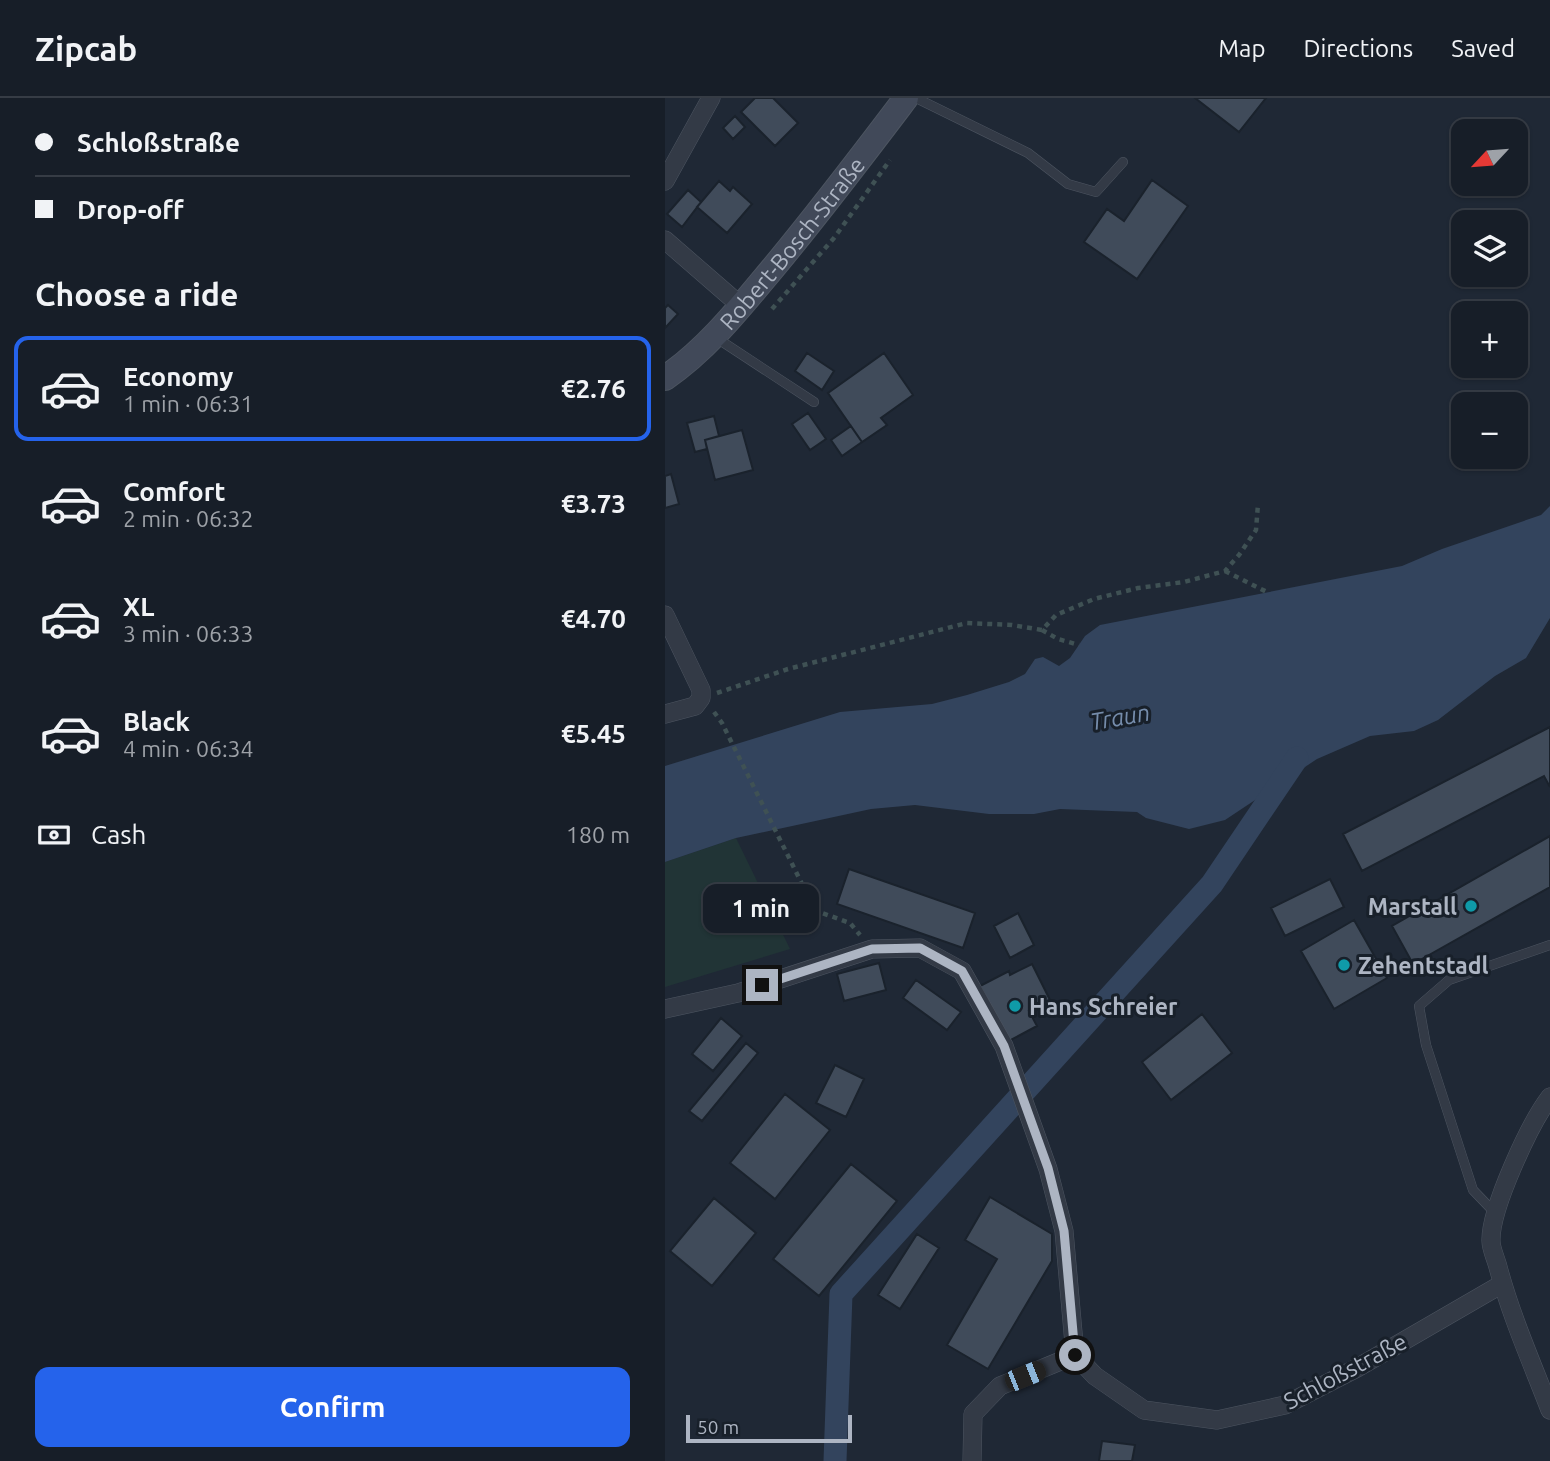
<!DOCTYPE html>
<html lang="en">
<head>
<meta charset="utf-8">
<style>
  body { margin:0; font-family:Ubuntu,sans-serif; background:#242b34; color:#f1f3f6; height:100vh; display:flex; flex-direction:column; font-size:26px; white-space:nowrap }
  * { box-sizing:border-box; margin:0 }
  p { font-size:23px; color:#9ea2a8 }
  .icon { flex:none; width:38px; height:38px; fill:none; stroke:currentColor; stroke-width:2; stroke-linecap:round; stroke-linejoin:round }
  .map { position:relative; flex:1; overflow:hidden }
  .sheet { display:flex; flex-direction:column; background:#171e28; width:665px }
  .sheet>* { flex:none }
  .hud { display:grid; align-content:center; height:154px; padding:0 35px; background:#171e28 }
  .needle { width:46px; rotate:244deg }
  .controls { position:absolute; left:786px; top:21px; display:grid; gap:14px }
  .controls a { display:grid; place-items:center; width:77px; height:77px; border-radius:14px; background:#171e28; box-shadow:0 2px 5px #0004,0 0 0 2px #363c45; font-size:35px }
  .scale { position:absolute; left:21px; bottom:18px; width:166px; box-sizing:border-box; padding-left:7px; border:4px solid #adb5c3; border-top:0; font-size:19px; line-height:24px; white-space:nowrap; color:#adb5c3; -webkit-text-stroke:5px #18202a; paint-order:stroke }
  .end { position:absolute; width:32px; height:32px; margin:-16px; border:9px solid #adb5c3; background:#111; box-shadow:0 0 0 4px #111 }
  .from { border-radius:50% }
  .bubble { position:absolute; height:49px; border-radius:14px; background:#171e28; box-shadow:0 2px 5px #0004,0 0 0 2px #363c45; font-size:23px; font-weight:600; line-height:49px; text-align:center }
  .car { position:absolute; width:21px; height:42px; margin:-21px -10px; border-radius:9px; box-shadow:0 0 5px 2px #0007; background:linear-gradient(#222 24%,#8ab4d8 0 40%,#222 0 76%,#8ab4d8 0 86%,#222 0) }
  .hud b { display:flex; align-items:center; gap:24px; height:66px; font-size:26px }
  .hud b+b { border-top:2px solid #363c45 }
  .hud i { width:18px; height:18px; background:#f1f3f6 }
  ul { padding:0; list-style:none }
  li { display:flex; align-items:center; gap:21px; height:105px; margin:0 14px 10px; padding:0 21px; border:4px solid transparent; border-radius:14px }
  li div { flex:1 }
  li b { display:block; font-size:26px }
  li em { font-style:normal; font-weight:600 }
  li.current { border-color:#2563eb }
  li>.icon { width:63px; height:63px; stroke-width:1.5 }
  h2 { padding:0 35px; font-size:32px; line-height:84px }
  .pay { display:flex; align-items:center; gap:18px; height:77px; padding:0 35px; font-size:26px }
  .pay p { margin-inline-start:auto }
  .primary-button { display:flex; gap:14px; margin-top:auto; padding:14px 35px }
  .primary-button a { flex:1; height:80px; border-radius:14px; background:#2563eb; color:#fff; font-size:28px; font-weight:600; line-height:80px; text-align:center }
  header { display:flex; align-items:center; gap:42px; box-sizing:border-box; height:98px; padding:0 35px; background:#171e28; border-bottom:2px solid #363c45 }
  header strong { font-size:33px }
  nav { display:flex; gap:38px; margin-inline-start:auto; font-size:24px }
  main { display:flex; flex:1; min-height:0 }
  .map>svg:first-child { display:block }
  .green { fill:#213436 }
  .water { fill:#33445d }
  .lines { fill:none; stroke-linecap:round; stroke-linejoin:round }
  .canal { stroke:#33445d; stroke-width:23 }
  .building { fill:#404b5a; stroke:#1a222c; stroke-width:2 }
  .service-casing { stroke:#4d5561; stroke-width:10 }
  .minor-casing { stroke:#4d5561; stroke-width:19 }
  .secondary-casing { stroke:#4d5561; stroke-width:26 }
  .path { stroke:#3f5154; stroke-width:4.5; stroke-dasharray:5 5; stroke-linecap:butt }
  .service { stroke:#333a46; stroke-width:9 }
  .minor { stroke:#333a46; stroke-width:18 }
  .secondary { stroke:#414959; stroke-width:24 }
  .route { stroke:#adb5c3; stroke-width:9 }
  .culture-dot { fill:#0f9aa8; stroke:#18202a; stroke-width:2.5 }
  .labels { text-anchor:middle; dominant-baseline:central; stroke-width:6; stroke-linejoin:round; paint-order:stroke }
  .street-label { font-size:23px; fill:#adb5c3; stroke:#18202a }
  .poi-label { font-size:23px; font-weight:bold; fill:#adb5c3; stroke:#18202a; text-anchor:start }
  .water-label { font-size:24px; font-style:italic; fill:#758cab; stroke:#18202a }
</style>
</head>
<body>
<header>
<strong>Zipcab</strong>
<nav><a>Map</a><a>Directions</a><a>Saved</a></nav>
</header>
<main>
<section class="sheet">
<div class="hud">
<b><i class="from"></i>Schloßstraße</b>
<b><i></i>Drop-off</b>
</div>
<h2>Choose a ride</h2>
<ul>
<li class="current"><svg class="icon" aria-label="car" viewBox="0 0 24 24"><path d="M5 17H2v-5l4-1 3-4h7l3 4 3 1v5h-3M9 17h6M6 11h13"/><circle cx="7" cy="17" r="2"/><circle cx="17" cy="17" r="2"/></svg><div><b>Economy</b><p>1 min · 06:31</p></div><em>€2.76</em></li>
<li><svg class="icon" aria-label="car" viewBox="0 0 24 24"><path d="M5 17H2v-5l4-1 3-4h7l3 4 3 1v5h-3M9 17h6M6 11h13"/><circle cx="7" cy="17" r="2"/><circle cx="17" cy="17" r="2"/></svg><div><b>Comfort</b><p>2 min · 06:32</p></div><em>€3.73</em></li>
<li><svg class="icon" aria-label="car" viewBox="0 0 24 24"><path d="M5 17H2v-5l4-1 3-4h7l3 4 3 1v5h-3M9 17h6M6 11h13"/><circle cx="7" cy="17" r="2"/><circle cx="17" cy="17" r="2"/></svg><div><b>XL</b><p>3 min · 06:33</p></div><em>€4.70</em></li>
<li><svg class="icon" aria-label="car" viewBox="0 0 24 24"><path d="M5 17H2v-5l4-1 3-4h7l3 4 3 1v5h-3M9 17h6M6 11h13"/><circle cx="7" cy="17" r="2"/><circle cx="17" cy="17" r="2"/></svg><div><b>Black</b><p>4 min · 06:34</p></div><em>€5.45</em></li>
</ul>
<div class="pay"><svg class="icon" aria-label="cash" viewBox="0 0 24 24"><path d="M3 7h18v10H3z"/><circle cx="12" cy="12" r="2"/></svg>Cash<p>180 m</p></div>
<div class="primary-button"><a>Confirm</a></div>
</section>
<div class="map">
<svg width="885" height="1363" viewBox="0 0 885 1363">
  <rect width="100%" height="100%" fill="#1f2835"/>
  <!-- green -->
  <path class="green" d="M71,740L125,851L0,889V764Z"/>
  <!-- water -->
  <path class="water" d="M885,408V520L861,560L830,578L773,622L749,633L705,638L652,661L560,722L524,731L481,720L472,714L395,711L369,716H324L250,707L206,711L71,740L0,764V668L175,614L267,606L302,597L344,584L360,576L370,561L378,559L394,568L405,560L420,538L435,527L737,468L777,451L876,417Z"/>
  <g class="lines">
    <!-- canal -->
    <path class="canal" d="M170,1363L176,1196L547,786L632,660"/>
  </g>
  <!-- building -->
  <path class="building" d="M90,0H108L133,25L110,48L76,14Z
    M530,0H601L574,34Z
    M70,18L80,29L68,41L58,30Z
    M487,82L523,108L472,181L419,144L442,111L459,123Z
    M54,83L65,93L68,89L87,106L62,135L32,109Z
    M23,92L36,104L17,129L2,116Z
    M3,207L13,216L0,230V210Z
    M142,255L169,273L157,292L130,273Z
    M219,255L248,297L216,320L222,327L197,344L163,295Z
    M143,315L161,341L145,352L127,326Z
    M49,318L54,338L40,342L42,351L30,354L22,325Z
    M186,328L197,344L177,358L166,342Z
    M77,332L88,372L50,382L40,342Z
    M6,376L14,406L0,410V378Z
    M885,629V689L879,678L697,773L678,736Z
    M885,738V789L748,866L727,828Z
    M184,771L310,815L298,850L172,806Z
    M665,781L679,809L620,838L606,810Z
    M353,815L369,847L345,860L329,828Z
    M689,822L722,880L669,911L636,853Z
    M214,865L221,892L179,903L172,876Z
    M367,866L385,902L364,913L372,928L344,943L315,888L344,873L345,877Z
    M251,882L296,914L282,932L238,900Z
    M537,916L567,955L506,1002L477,964Z
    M56,920L77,938L48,973L27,956Z
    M81,945L93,955L37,1023L24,1013Z
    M170,967L199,981L181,1019L151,1005Z
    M120,996L165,1032L110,1101L65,1065Z
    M186,1066L232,1103L154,1198L108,1161Z
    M325,1099L387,1136V1163L323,1271L282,1247L332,1161L300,1142Z
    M49,1100L91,1135L47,1188L5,1153Z
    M252,1136L274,1150L235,1211L213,1197Z
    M437,1343L470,1347L467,1363H434Z"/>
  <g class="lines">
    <!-- service casing -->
    <g class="service-casing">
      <path id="service" d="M251,0L363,55L403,86L431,94L458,64
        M50,239L149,304
        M831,1116L808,1092L761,947L754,908L784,882L885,847"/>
    </g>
    <!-- minor casing -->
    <g class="minor-casing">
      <path id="minor" d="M0,83L46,0
        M0,142L76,208
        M0,517L36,592V600L30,608L0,616
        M0,911L73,895L207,851L255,850L297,873L339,948L383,1071L399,1133L410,1257L430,1278L479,1312L552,1322L620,1307L692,1270L837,1186
        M885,999C865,1025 825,1111 826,1143C826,1151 831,1161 833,1169C846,1218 867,1265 885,1312
        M307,1363L308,1316L335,1288L410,1257"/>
    </g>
    <!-- secondary casing -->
    <g class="secondary-casing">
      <g id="secondary">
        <path id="s1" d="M0,280C38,254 69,217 98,182C148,123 194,62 241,0"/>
      </g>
    </g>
    <!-- path -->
    <path class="path" d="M107,211L169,140L225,62
      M560,473L602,494
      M377,532L393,541L414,547
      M52,595L123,571L302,525L347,527L377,532L391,517L429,501L473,490L519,484L560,473L574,457L591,432L593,406
      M49,614L57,625L144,800L157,815L185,825L195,837"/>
    <!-- service -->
    <use href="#service" class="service"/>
    <!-- minor -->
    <use href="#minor" class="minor"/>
    <!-- secondary -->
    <use href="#secondary" class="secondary"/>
  </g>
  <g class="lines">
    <!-- route -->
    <path class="route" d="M97,887L207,851L255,850L297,873L339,948L383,1070L399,1133L410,1257"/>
  </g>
  <!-- markers -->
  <g class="culture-dot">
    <circle cx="806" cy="808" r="7"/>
    <circle cx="679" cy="867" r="7"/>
    <circle cx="350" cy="908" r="7"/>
  </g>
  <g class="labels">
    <!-- street labels -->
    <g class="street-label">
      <text stroke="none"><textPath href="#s1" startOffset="186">Robert-Bosch-Straße</textPath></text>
      <text transform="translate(680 1273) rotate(-28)">Schloßstraße</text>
    </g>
    <!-- poi labels -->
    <g class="poi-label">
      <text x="792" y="808" text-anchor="end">Marstall</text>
      <text x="693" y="867">Zehentstadl</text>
      <text x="364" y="908">Hans Schreier</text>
    </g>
    <!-- water labels -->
    <g class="water-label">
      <text transform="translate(455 619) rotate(-10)">Traun</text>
    </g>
  </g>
</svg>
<div class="controls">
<a><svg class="needle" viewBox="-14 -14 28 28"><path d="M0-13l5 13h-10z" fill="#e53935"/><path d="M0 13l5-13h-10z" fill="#9ea2a8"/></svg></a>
<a><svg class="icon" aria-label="layers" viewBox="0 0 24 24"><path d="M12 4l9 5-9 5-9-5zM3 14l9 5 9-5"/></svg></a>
<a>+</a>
<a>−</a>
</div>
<div class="scale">50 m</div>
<i class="end from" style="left:410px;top:1257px"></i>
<i class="end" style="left:97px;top:887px"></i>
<div class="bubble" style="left:38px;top:786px;width:116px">1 min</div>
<i class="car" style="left:360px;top:1278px;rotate:68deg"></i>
</div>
</main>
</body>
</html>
